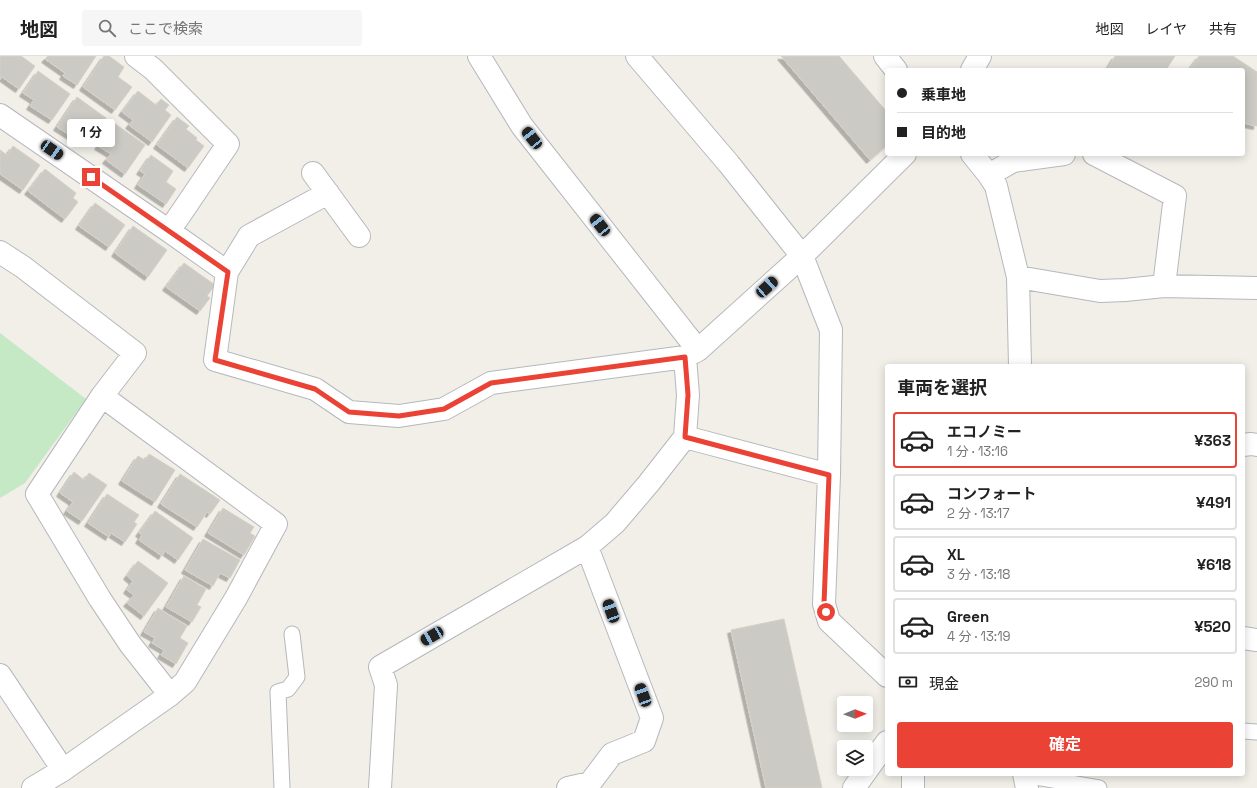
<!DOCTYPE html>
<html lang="ja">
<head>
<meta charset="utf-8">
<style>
  body { margin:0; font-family:"Space Grotesk","Noto Sans JP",sans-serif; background:#f6f6f6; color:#222; height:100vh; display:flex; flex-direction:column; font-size:15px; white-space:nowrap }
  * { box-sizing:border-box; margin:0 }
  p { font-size:13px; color:#767676 }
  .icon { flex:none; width:22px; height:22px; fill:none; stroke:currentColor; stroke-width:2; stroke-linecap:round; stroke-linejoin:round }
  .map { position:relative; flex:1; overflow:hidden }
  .panel { position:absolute; left:885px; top:308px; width:360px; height:412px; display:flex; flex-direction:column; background:#fff; border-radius:4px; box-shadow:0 2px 10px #0003 }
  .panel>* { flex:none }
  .top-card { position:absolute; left:885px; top:12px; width:360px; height:88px; border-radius:4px; box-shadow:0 2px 10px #0003; display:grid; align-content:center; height:88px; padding:0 12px; background:#fff }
  .needle { width:26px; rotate:89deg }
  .tools { position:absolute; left:837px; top:640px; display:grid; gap:8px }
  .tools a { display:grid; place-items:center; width:36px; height:36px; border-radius:4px; background:#fff; box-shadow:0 2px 10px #0003; font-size:20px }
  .end { position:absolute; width:18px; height:18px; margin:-9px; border:5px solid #ea4335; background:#fff; box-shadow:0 0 0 2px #fff }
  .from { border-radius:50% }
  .bubble { position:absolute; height:28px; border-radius:4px; background:#fff; box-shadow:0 2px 10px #0003; font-size:13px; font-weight:700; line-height:28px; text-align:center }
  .car { position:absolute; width:12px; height:24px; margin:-12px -6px; border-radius:5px; box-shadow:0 0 3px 1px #0007; background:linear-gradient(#222 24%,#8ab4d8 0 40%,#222 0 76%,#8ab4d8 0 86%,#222 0) }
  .top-card b { display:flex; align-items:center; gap:14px; height:38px; font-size:15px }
  .top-card b+b { border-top:1px solid #e0e0e0 }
  .top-card i { width:10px; height:10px; background:#222 }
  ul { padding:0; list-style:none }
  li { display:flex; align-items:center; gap:12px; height:56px; margin:0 8px 6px; padding:0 4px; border:2px solid #e0e0e0; border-radius:4px }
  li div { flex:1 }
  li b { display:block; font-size:15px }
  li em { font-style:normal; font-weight:700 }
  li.active { border-color:#ea4335 }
  li>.icon { width:36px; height:36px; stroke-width:1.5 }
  h2 { padding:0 12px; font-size:18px; line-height:48px }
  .pay { display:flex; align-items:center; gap:10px; height:44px; padding:0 12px; font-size:15px }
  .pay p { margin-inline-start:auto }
  .cta { display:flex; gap:8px; margin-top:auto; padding:8px 12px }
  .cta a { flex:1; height:46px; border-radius:4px; background:#ea4335; color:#fff; font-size:16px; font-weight:700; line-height:46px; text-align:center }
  header { display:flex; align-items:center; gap:24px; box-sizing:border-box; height:56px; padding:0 20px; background:#fff; border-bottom:1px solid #e0e0e0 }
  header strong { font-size:19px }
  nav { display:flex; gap:22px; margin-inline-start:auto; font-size:14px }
  .search { width:280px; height:36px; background:#f6f6f6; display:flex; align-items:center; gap:10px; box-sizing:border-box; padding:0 14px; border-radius:4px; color:#767676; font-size:15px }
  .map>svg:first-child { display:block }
  .green { fill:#c5e8c5 }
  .building { fill:#cccac5; stroke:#d6d1c6; filter:url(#shadow) }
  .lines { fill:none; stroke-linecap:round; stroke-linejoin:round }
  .service-casing { stroke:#b5b8bc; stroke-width:17 }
  .minor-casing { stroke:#b5b8bc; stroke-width:24 }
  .service { stroke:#fff; stroke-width:15 }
  .minor { stroke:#fff; stroke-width:22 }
  .route { stroke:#ea4335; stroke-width:5 }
</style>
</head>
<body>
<header>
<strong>地図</strong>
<div class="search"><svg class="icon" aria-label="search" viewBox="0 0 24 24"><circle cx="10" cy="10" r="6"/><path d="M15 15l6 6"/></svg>ここで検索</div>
<nav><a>地図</a><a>レイヤ</a><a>共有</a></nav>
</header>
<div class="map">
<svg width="1257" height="732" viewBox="0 0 1257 732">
  <defs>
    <filter id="shadow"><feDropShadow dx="-3.5" dy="3.5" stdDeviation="0" flood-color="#0004"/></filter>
  </defs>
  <rect width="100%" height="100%" fill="#f1efe8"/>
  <!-- green -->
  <path class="green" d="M0,277L86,343L25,427L0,442Z"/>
  <!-- building -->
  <path class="building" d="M0,0H21L35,10L19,33L2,21L0,24Z
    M48,0H96L77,29L63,20L65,17L45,3Z
    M104,0H109L124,11L118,21L132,31L115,54L83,31Z
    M781,0H839L887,56V89L870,104Z
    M1115,0H1175L1166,14H1107Z
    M1199,0H1233L1257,16V70L1247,68L1243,65V14H1189Z
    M38,15L70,38L52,64L30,50L34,44L23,37Z
    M138,35L156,49L161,43L169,49L165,54L171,59L152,86L129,69L133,64L122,56Z
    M77,41L106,62L93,82L85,77L79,85L57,71Z
    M177,61L189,70L186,73L197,82L196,84L204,90L188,112L157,89Z
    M114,67L145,89L125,118L106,104L111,98L98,90Z
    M13,90L40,109L23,134L0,118V94L7,99Z
    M151,99L173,115L166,126L176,133L166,148L138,129L145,118L140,115Z
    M45,113L76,137L73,142L78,146L65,163L28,135Z
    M95,147L125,169L109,191L79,170Z
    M133,170L167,194L148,221L115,197Z
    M184,207L215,229L207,240L210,242L200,255L166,231Z
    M149,398L175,414L155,446L122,425L138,400L145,404Z
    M74,416L84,424L89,417L107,429L82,465L67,455L73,446L60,437Z
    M180,418L220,444L210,458L207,456L197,471L161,448Z
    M107,438L139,459L134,466L137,468L125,486L111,477L109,481L88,467Z
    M223,452L254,471L250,477L255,480L244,499L208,477Z
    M155,455L193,482L178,504L165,495L162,500L139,484L142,479L139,477Z
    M203,483L240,504L230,522L220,517L213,530L185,514Z
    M138,505L168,527L144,560L127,547L134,539L127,534L133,525L127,520Z
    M184,520L206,533L197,549L201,551L192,566L166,551Z
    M158,552L187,570L180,582L188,587L176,608L161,599L164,594L152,587L155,582L144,576Z
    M784,563L822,732H766L731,574Z"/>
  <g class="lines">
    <!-- service casing -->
    <g class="service-casing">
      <path id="service" d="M1243,675L1257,676
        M1024,719L1099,732
        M282,732L278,636L288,633L297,621L292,578"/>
    </g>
    <!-- minor casing -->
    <g class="minor-casing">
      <path id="minor" d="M136,0L153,13L228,88L169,175
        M479,0L522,70L698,294
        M637,0L729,108L802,200L831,274L829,419L824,548L829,565L887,620
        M885,0L896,14
        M972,14L980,0
        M0,59L169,175L227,216
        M972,98L989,119L996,130L1018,221L1020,310
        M1094,98L1175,140L1164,230
        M313,117L359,180
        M989,119L1013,105L1064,98
        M328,137L249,180L227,216L215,304L315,333L349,356L399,360L444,353L491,327L685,301L698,294L802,200L905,98
        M0,196L23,211L135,297L102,340L37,438L100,543L130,588L170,639L63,714L33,732
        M1018,221L1100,235L1125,234L1164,230L1257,232
        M102,340L276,468L236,542L185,626L170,639
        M685,381L829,419
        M1243,389L1251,388L1257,389
        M1243,582L1257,584
        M0,619L63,714
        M1024,718L1027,732
        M380,732L386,629L380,611L587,491L615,467L649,427L685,381L688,339L685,301
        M568,732L590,727L612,698L644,685L652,662L587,491
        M854,732L887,686
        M913,732V718"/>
    </g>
    <!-- service -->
    <use href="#service" class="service"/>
    <!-- minor -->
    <use href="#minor" class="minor"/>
  </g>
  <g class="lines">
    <!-- route -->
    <path class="route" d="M91,121L228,216L215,304L315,333L349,356L399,360L444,353L491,327L685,301L688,339L685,381L829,419L824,548L826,556"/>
  </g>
</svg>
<div class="tools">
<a><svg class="needle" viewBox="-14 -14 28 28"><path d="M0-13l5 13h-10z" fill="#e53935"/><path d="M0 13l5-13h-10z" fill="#767676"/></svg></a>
<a><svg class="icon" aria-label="layers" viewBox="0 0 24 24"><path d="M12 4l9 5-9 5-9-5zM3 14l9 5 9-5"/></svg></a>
</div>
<i class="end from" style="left:826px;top:556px"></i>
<i class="end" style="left:91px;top:121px"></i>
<div class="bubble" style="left:67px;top:63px;width:48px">1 分</div>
<i class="car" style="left:532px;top:82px;rotate:322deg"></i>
<i class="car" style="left:52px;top:94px;rotate:124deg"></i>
<i class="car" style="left:600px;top:169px;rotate:322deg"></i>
<i class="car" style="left:767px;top:231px;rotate:48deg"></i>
<i class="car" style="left:611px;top:555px;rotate:340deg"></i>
<i class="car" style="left:432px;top:580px;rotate:240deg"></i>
<i class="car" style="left:643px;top:639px;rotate:340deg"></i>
<div class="top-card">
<b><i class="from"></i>乗車地</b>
<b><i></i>目的地</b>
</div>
<section class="panel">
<h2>車両を選択</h2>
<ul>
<li class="active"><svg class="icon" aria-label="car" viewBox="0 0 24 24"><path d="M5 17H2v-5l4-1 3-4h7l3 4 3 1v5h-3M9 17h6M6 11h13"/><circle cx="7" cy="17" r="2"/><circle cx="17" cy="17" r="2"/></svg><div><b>エコノミー</b><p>1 分 · 13:16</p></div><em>¥363</em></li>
<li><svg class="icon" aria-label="car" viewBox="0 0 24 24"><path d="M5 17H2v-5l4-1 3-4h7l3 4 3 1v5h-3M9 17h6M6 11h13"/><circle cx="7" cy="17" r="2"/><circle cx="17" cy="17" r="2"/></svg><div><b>コンフォート</b><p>2 分 · 13:17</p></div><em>¥491</em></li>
<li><svg class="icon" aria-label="car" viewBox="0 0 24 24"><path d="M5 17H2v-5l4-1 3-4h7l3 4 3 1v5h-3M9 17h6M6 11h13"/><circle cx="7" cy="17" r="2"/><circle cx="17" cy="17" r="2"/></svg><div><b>XL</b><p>3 分 · 13:18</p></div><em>¥618</em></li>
<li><svg class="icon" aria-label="car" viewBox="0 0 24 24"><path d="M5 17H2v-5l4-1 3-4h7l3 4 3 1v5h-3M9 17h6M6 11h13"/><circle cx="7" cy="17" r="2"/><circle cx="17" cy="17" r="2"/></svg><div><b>Green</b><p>4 分 · 13:19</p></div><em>¥520</em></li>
</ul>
<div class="pay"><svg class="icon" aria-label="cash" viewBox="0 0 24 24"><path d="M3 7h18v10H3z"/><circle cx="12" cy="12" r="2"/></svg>現金<p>290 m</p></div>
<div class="cta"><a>確定</a></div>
</section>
</div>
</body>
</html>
